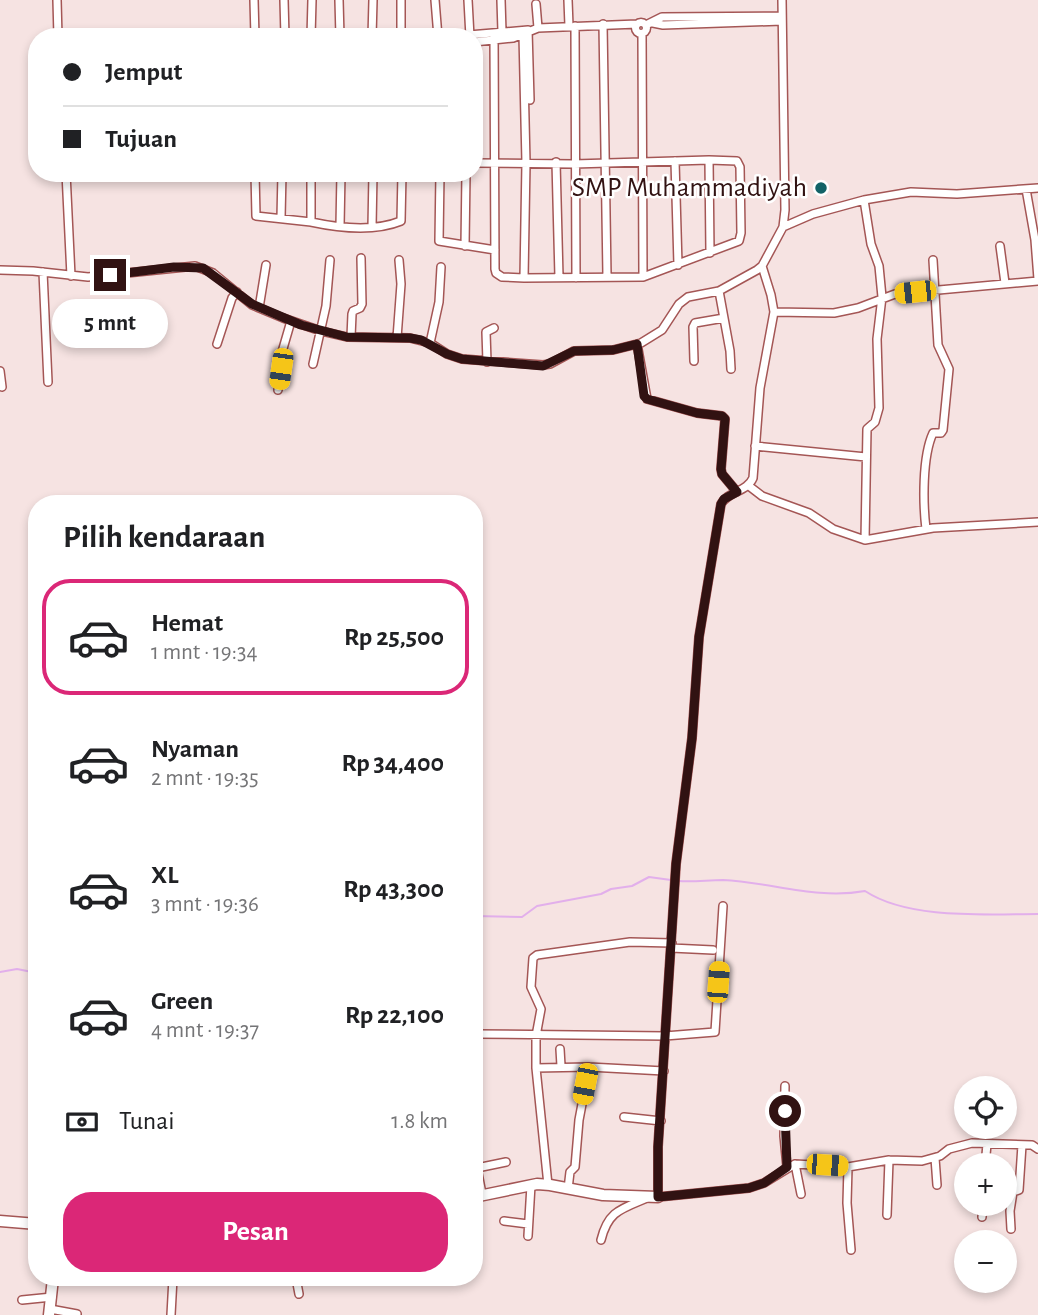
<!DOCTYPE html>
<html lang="id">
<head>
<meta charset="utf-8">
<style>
  body { margin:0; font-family:"Alegreya Sans",sans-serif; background:#f2f2f2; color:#202124; height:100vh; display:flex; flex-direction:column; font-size:26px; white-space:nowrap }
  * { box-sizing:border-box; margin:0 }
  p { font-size:23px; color:#757577 }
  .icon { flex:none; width:38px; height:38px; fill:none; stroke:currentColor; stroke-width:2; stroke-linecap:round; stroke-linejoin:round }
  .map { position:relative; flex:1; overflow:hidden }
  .details { position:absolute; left:28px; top:495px; width:455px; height:791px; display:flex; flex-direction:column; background:#fff; border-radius:28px; box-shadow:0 4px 10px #0003 }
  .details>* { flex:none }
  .banner { position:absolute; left:28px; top:28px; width:455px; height:154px; border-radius:28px; box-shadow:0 4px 10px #0003; display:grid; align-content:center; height:154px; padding:0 35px; background:#fff }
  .fabs { position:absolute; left:954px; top:1076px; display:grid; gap:14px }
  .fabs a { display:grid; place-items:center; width:63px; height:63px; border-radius:50%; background:#fff; box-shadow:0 4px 10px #0003; font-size:35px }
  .end { position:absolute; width:32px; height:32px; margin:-16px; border:9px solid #311212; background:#fff; box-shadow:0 0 0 4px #fff }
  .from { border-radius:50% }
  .bubble { position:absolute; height:49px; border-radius:24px; background:#fff; box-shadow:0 4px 10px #0003; font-size:23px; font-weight:700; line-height:49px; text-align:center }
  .car { position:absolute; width:21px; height:42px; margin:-21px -10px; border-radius:9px; box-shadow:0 0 5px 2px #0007; background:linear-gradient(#f5c518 24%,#345 0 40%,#f5c518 0 76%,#345 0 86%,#f5c518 0) }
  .banner b { display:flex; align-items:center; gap:24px; height:66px; font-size:26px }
  .banner b+b { border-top:2px solid #e0e0e0 }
  .banner i { width:18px; height:18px; background:#202124 }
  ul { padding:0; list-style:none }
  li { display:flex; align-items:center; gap:21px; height:116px; margin:0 14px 10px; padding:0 21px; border:4px solid transparent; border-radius:28px }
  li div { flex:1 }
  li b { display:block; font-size:26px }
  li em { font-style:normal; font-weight:700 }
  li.current { border-color:#db2777 }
  li>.icon { width:63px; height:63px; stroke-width:1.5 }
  h2 { padding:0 35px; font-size:32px; line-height:84px }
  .pay { display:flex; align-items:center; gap:18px; height:77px; padding:0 35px; font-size:26px }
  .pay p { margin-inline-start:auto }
  .button { display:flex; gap:14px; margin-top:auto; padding:14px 35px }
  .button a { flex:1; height:80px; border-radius:28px; background:#db2777; color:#fff; font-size:28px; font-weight:700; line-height:80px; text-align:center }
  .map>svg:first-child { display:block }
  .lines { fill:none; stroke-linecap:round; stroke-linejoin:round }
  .stream { stroke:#e2afeb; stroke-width:2 }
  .street-casing { stroke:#a45655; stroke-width:10 }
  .secondary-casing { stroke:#a45655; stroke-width:13 }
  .street { stroke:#fff; stroke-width:7 }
  .secondary { stroke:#fff; stroke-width:10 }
  .route { stroke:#311212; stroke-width:9 }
  .poi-dot { fill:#126267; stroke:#fff; stroke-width:2.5 }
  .labels { text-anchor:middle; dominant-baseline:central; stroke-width:5; stroke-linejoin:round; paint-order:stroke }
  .poi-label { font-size:28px; fill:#311212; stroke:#fff; text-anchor:end }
</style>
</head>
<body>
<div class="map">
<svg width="1038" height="1315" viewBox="0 0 1038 1315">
  <rect width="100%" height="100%" fill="#f6e3e2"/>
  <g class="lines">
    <!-- stream -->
    <path class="stream" d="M679,881C694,882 708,880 723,880C771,882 816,900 865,891C909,920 987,914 1038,914
      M474,916L522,917L537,906L601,894L611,889L632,886L649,877L671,880
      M0,972L17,969L37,973"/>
    <!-- street casing -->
    <g class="street-casing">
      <path id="street" d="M57,0L58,37
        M254,0L255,37
        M284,0L285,37
        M339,0L340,37
        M435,0L438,37
        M468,0L470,37
        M501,0L502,32
        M568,0L569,26
        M536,4L538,28
        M635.5 28a5.5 5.5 0 1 1 11 0a5.5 5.5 0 1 1-11 0Z
        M653,23L663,25L782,21
        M603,24L607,276
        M646,25L662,17L782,16
        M575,26L576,278
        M494,33L495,269L496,273L502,277L524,278L526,163L523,35
        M255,36L317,37
        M311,37L312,0
        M372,37L373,0
        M401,37V0
        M445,37L528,30L530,100
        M474,42L513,38L538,28L637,24
        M709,160L710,253
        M675,161L678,265
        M556,162L559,277
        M474,163L574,164L709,160L737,161L740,167L741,233L739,241L643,277
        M66,173L71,276
        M255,173L256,216L311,222
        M311,173V222C339,228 374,232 401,221L402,173
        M440,173L439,241L495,250
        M1026,189L1035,240L1038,279
        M864,200L871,244L879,266L882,297L877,339L879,408L875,422L867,429L865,540
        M281,218L282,173
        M340,226L341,173
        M372,227L373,173
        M783,227L813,214L864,200L911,192L957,194L1038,188
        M465,246L466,173
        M1000,246L1005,283
        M762,266L771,295L774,312L760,388L753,478C747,492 728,491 721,504L699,637L692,738L676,864L658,1147V1197L749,1188L764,1183L795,1164L848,1167L889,1160L922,1161L940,1156L949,1149L972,1143L1032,1145L1038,1149
        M0,270L33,271L88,277L195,266L213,273L252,305L283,318L321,331L347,337L410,338L430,343L447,354L462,359L543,365L550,364L574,351L613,350L641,343L662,330L679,304L688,297L719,291L757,270L762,266L783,227L785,210L782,0
        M43,272L48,382
        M524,278L643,277L642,34
        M719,291L730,351L731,369
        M259,308L266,265
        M774,312L834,313L858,308L895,294L1038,281
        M351,337L352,314L353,311L360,308L362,304L361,258
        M397,338L401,284L399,260
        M430,343L439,302L441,267
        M217,344L232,298L237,292
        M637,344L647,399L697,413L722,416L725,419L721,469L722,474L737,492
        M694,361L693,327L695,323L724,318
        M487,362L486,332L494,328
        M313,364L326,306L330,260
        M0,371L2,387
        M278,390L282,352L291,321
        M755,446L866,457
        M749,486L762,496L809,513L833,529L865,540L933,528L1038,522
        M926,529C923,504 922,457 933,433H941L943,430L949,369L938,345L933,260
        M671,948L713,950
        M477,1034L665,1036L715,1032L723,906
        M560,1049L561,1066
        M536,1068L589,1067L664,1071
        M785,1086L784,1136L787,1167
        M624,1117L661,1121
        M935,1158L937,1185
        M474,1163L477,1168L482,1194
        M795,1164L801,1194
        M985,1166L987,1144
        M848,1167L847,1203L851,1250
        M477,1168L506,1162
        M548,1185L536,1068V1036L541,1009L531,987L533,958L537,955L630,942L672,943
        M568,1189L570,1172L575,1167L579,1120L589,1067
        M887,1215L889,1160
        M982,1217L983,1204
        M504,1221L528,1224
        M1011,1229L1010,1211L1013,1192L1019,1190L1022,1145
        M528,1236L531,1185
        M601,1240C608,1211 621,1209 647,1198
        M296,1278L299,1294
        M22,1300L52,1297
        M50,1309L77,1314
        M171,1315L173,1278"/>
    </g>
    <!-- secondary casing -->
    <g class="secondary-casing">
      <path id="secondary" d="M474,1197L537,1184L550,1185L603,1195L658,1197
        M0,1221L37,1224
        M49,1315L53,1278"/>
    </g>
    <!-- street -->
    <use href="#street" class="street"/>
    <!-- secondary -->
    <use href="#secondary" class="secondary"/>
  </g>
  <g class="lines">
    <!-- route -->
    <path class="route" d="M110,275L174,267L203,268L252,304L301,325L347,337L410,338L421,340L447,354L462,359L543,366L574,351L613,350L637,344L644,396L647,399L697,413L722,416L725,419L721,469L722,474L737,492L724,499L721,504L699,637L692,738L676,864L658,1147V1197L749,1188L764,1183L787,1167L785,1111"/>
  </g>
  <!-- markers -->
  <circle class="poi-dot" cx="821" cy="188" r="7"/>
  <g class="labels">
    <!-- poi labels -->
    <g class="poi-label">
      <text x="807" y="188">SMP Muhammadiyah</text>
    </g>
  </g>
</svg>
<div class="fabs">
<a><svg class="icon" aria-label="locate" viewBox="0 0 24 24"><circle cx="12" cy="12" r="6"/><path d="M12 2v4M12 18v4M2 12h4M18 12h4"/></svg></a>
<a>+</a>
<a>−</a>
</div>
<i class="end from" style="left:785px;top:1111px"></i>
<i class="end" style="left:110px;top:275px"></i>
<div class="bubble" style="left:52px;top:299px;width:116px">5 mnt</div>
<i class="car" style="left:915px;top:292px;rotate:264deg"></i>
<i class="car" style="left:281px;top:369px;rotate:188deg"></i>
<i class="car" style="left:718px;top:982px;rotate:4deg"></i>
<i class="car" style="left:585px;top:1084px;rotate:191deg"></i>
<i class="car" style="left:827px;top:1165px;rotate:94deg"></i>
<div class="banner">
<b><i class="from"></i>Jemput</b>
<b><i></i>Tujuan</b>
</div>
<section class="details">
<h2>Pilih kendaraan</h2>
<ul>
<li class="current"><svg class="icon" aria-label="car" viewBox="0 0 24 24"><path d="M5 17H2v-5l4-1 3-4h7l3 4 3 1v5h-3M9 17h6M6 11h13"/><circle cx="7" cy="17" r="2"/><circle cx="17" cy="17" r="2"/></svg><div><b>Hemat</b><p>1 mnt · 19:34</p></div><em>Rp 25,500</em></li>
<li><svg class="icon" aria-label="car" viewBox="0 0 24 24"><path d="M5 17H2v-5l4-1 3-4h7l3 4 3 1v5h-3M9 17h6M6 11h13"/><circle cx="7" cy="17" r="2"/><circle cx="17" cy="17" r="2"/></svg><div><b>Nyaman</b><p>2 mnt · 19:35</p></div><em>Rp 34,400</em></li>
<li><svg class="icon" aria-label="car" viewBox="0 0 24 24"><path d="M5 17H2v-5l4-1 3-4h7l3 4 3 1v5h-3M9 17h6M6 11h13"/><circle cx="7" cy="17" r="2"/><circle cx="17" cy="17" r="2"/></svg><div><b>XL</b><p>3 mnt · 19:36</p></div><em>Rp 43,300</em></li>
<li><svg class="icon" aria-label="car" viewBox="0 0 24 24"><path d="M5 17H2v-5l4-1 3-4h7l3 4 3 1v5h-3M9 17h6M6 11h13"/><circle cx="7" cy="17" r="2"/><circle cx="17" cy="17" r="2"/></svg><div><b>Green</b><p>4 mnt · 19:37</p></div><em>Rp 22,100</em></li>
</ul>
<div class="pay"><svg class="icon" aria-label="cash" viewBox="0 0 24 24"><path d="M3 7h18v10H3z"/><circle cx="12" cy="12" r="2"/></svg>Tunai<p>1.8 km</p></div>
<div class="button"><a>Pesan</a></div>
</section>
</div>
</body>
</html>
